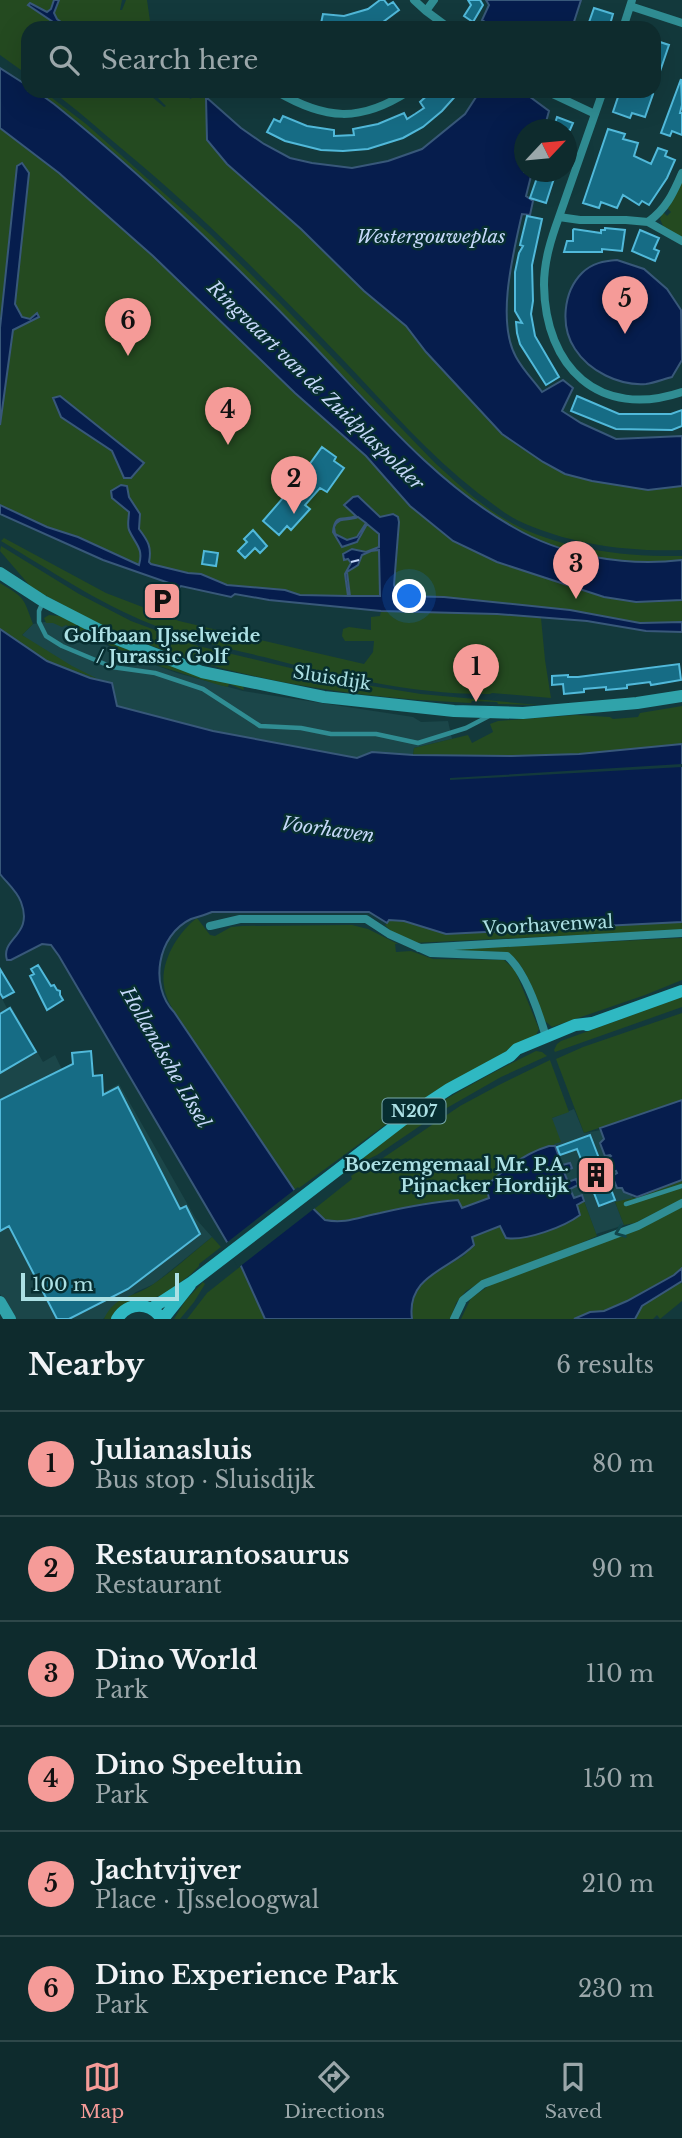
<!DOCTYPE html>
<html lang="en">
<head>
<meta charset="utf-8">
<style>
	:root { --surface:#0e2b2d; --page:#1c3739; --text:#f1f3f6; --muted:#9ba7aa; --line:#2e4749; --accent:#f59b98 }
	body { margin:0; font-family:"Libre Baskerville",serif; background:var(--page); color:var(--text) }
	.compass { position:absolute; left:514px; top:119px; width:63px; height:63px; border-radius:50%; background:var(--surface); box-shadow:0 7px 28px #0002; rotate:64deg }
	.scale { position:absolute; left:21px; bottom:18px; width:158px; box-sizing:border-box; padding-left:7px; border:4px solid #ace0e4; border-top:0; font-size:19px; line-height:24px; white-space:nowrap; color:#ace0e4; -webkit-text-stroke:5px #072e31; paint-order:stroke }
	.you { position:absolute; left:410px; top:597px; width:24px; height:24px; margin:-18px; border:5px solid #fff; border-radius:50%; background:#1a73e8; box-shadow:0 0 0 10px #1a73e833 }
	.badge { display:grid; place-items:center; width:46px; height:46px; border-radius:50%; background:var(--accent); color:#111; font-size:23px; font-weight:700 }
	.pin { position:absolute; translate:-50% -58px; filter:drop-shadow(0 2px 4px #0008) }
	.pin::after { content:''; position:absolute; top:37px; width:24px; height:21px; background:inherit; clip-path:polygon(0 0,100% 0,50% 100%) }
	.list { margin:0; padding:0; list-style:none }
	h2 { display:flex; justify-content:space-between; align-items:center; height:91px; margin:0; padding:0 28px; font-size:30px }
	h2 small { font-size:23px; font-weight:400; color:var(--muted) }
	.list li { display:grid; grid-template-columns:46px 1fr auto; gap:21px; align-items:center; box-sizing:border-box; height:105px; padding:0 28px; border-top:2px solid var(--line) }
	.list b { display:block; font-size:26px; white-space:nowrap }
	.list p { margin:0; font-size:23px; white-space:nowrap; color:var(--muted) }
	.list em { font-size:23px; font-style:normal; color:var(--muted) }
	.icon { flex:none; width:38px; height:38px; fill:none; stroke:currentColor; stroke-width:2; stroke-linecap:round; stroke-linejoin:round }
	.map { position:relative; flex:none; width:682px; height:1319px; overflow:hidden }
	.search { position:absolute; background:var(--surface); box-shadow:0 7px 28px #0002; left:21px; right:21px; top:21px; height:77px; display:flex; align-items:center; gap:18px; box-sizing:border-box; padding:0 24px; border-radius:21px; color:var(--muted); font-size:26px }
	.sheet { height:721px; background:var(--surface) }
	nav { display:flex; justify-content:space-around; align-items:center; box-sizing:border-box; height:98px; border-top:2px solid var(--line); background:var(--surface); font-size:19px; color:var(--muted) }
	nav a { display:grid; justify-items:center; gap:4px }
	nav .on { color:var(--accent) }
	.map>svg:first-child { display:block }
	.built { fill:#1b4649 }
	.green { fill:#244a20 }
	.water { fill:#061d4d; stroke:#38587a; stroke-width:2; fill-rule:evenodd }
	.pier { fill:#13393c }
	.lines { fill:none; stroke-linecap:round; stroke-linejoin:round }
	.ferry { stroke:#c6d8f9; stroke-width:2; stroke-dasharray:9 7; stroke-linecap:butt }
	.building { fill:#166c85; stroke:#51b9da; stroke-width:2 }
	.lane { stroke:#308d93; stroke-width:4.5 }
	.street { stroke:#308d93; stroke-width:8 }
	.secondary { stroke:#30a3aa; stroke-width:12 }
	.primary { stroke:#2fb8c2; stroke-width:12 }
	.oneway { stroke:#11464a }
	.labels { text-anchor:middle; stroke-width:5; stroke-linejoin:round; paint-order:stroke }
	.shield { fill:#072e31; stroke:#7aabae; stroke-width:2 }
	.shield-label { font-size:16px; font-weight:bold; fill:#ace0e4 }
	.poi-label { font-size:18px; font-weight:bold; fill:#ace0e4; stroke:#072e31 }
	.street-label { font-size:18px; fill:#ace0e4; stroke:#072e31 }
	.water-label { font-size:19px; font-style:italic; fill:#c6d8f9; stroke:#072e31 }
</style>
</head>
<body>
<div class="map">
<svg width="682" height="1319" viewBox="0 0 682 1319">
	<rect width="100%" height="100%" fill="#13393c"/>
	<!-- built -->
	<path class="built" d="M56 620 124 654 177 673 243 691 413 717 421 722 448 721 452 739 414 748 413 755 372 752 357 758 213 731 117 706 111 683 90 678 62 667 22 635 33 624Z
		M0 995 7 1008 11 1006 43 1062 55 1055 71 1088 87 1101 119 1084 196 1219 212 1237 154 1284 136 1292 103 1319H14L0 1294Z
		M574 1109 584 1133 607 1129 635 1204 615 1202 624 1225 596 1234 584 1201H572L552 1148 554 1144 552 1118Z"/>
	<!-- green -->
	<path class="green" d="M0 0H54L51 9 47 12 30 3 28 4 62 28H28V75L0 55Z
		M59 0H122L120 10H122L126 0H147L151 28H69L57 19 54 14Z
		M36 91H43L86 124 211 235 281 304 435 463C456 482 478 503 503 518 553 549 624 557 682 556V560C626 567 562 556 513 527 446 489 395 430 343 376 271 302 200 228 123 161 95 136 67 112 36 91Z
		M51 91H145L164 107 166 106 151 91H181L185 96 191 99 194 94 206 97 207 140 227 164 301 229 364 291 406 326 426 352 502 434 519 447 592 481 648 490 682 486V550C627 552 567 544 517 520 503 513 491 502 478 493 429 455 389 408 346 363 274 288 201 214 121 148 98 129 76 108 51 91Z
		M0 128 59 173 153 256 295 393 366 456 437 529 453 541 497 562 604 597 636 602 682 600V622L640 623 570 610 444 597 300 595 285 590 227 585 201 574 188 573 151 564 139 565 78 537 47 527 0 505Z
		M682 181V238L663 226 660 219 663 212 667 216 671 212 667 208Z
		M4 538 106 593 179 621 364 664 373 652 374 641H345L342 636 343 629 349 627 371 630V617L380 616 381 611 497 614 541 618 545 660 551 698 492 693 490 694C414 695 337 676 264 657 226 648 187 639 151 624 98 603 50 570 1 541Z
		M1 546 79 594 131 621 198 646 353 683 421 694 538 705 498 704 497 702 472 701 471 703C350 698 227 680 115 631 89 620 64 605 39 592L30 586 0 551Z
		M0 583C25 598 23 597 33 624L22 635 72 666 100 680 47 661 0 629Z
		M49 615 59 616 243 686 244 690 229 684 228 687 219 685 146 662 66 625 62 627 53 623H46L44 618Z
		M682 706V744L579 754 512 756 413 755 414 748 468 735 472 743 493 732 490 724 498 721 576 715 610 717 613 719 638 717 640 713Z
		M197 918 210 935 215 936 231 927 242 926 352 925 368 929 398 944H395L396 952 411 951 433 959 504 960 515 970 539 1029 536 1035 434 1092 396 1117 295 1191 174 1012C170 1004 165 995 164 986 160 962 178 932 197 918Z
		M389 920 404 921 446 934 682 922V930L413 943 393 933 385 925Z
		M682 938V980L645 995 552 1027 545 1021C537 1002 526 961 506 952L434 950Z
		M682 997V1007L555 1052 554 1050 557 1044 561 1041Z
		M682 1013V1100L584 1133 556 1059 583 1047Z
		M536 1051 542 1052 547 1056 501 1077 445 1109 377 1155 358 1164 340 1176C360 1161 379 1144 400 1129 443 1099 489 1074 536 1051Z
		M550 1060 569 1112 552 1118 561 1142 554 1144 555 1146H549L488 1192 490 1198 461 1209 457 1200 431 1202 373 1214 348 1222 325 1220 313 1210 352 1179 351 1176 364 1167 383 1158 460 1106 499 1085Z
		M682 1180V1199L635 1223 624 1225 615 1202 637 1197Z
		M584 1201 597 1236 572 1247 483 1281 466 1291 456 1303 451 1319H412L413 1297 419 1286 438 1271 465 1255 471 1237 500 1226 506 1238 511 1239Z
		M682 1207V1268L674 1275 627 1301 604 1311 590 1312 574 1319H461L471 1298 490 1285Z
		M212 1237 221 1247 199 1264V1266L190 1275 165 1294 144 1301 112 1319H104C115 1295 133 1298 152 1285 173 1271 192 1253 212 1237Z
		M241 1266 265 1319H187L207 1293Z
		M203 1282 205 1284 194 1302 180 1319H174L185 1301Z
		M680 1282 682 1284V1301L660 1319 657 1315 653 1319H635L642 1306Z"/>
	<!-- water -->
	<path class="water" d="M54 0H59L54 13 57 19 69 28H62L28 5 30 3 47 12 51 9Z
		M486 0H581L572 28H495L482 20 489 5Z
		M0 68 28 86V91H36L54 104C144 176 226 255 306 338 370 404 432 481 513 527 562 556 626 567 682 560V600L636 602 604 597 497 562 453 541 410 506 366 456 295 393 153 256 59 173 0 128Z
		M480 91H522L549 111 544 129 524 130V172H532L526 196 533 201 530 215 522 214C513 254 496 321 516 357 523 370 534 381 542 392L563 380 573 388 562 411 581 423 616 439 682 436V486L648 490 592 481 565 474 543 462 502 434 426 352 406 326 364 291 301 229 227 164 207 140 206 97 241 128 264 144 290 158 312 163 352 168 388 161 422 149 465 114Z
		M22 163 29 173 15 304 22 317 30 319 37 313 39 317 13 330 0 425V328L17 166Z
		M617 260 644 269 667 289 681 310 682 360 672 377C664 379 654 383 646 384 619 386 589 371 575 349 560 327 563 292 582 273 592 263 604 261 617 260Z
		M60 396 144 463 131 478H124L112 451 61 417 53 398Z
		M121 485 127 486 129 497 140 514 139 529C148 541 152 547 149 562L151 564 188 573 201 574 227 585 285 590 300 595 348 596 345 574 351 563 348 559 344 560 343 554 352 549 366 552 379 547V534L367 524 357 542 342 547 333 532C335 511 345 522 356 516L344 505 353 497 358 496 380 517 393 514 398 517 399 522 394 585 399 596 444 597 570 610 640 623 682 622V632L646 631 587 621 497 614 381 611 269 600 235 594 231 597 181 586 177 590 170 587 169 583 103 560 0 514V505L47 527 78 537 139 565C144 548 135 544 129 530 127 525 129 517 129 512L112 498 111 491ZM358 517 366 523 357 537 347 540 335 534 334 527C340 515 349 522 358 517ZM379 550 380 596H350L347 572 358 565 362 555 371 551Z
		M0 629 47 661 90 678 112 683 117 706 213 731 357 758 372 752 413 755 512 756 579 754 682 744V922L446 934 404 921 389 920 387 923 369 912H212C205 915 198 917 191 919 157 935 149 986 174 1012L295 1191 325 1220C346 1224 359 1217 380 1213 406 1207 431 1202 458 1200L462 1208 489 1198 486 1186C504 1169 525 1153 549 1146H555L562 1165 570 1163 572 1168 564 1172 568 1182 576 1179 578 1185 570 1189 574 1198 582 1195 584 1201 577 1205 580 1215C564 1227 526 1241 506 1238L500 1226 472 1237 474 1245C450 1270 406 1275 412 1319H265L241 1266 59 956 51 945 42 944 11 960H7C0 938 34 936 21 902 17 891 7 883 0 874Z
		M682 1100V1180L637 1197 624 1192 622 1188H617L612 1176 617 1173 616 1171 611 1172 606 1160 611 1156 610 1155 605 1156 600 1143 604 1139 600 1128Z
		M682 1268V1281L642 1306 635 1319H574L590 1312 604 1311 627 1301 674 1275Z"/>
	<!-- pier -->
	<path class="pier" d="M682 764V767L450 780V778Z
		M298 1187 315 1208 238 1268 225 1244Z"/>
	<g class="lines">
		<!-- ferry -->
		<path class="ferry" d="M351 562 359 560"/>
	</g>
	<!-- building -->
	<path class="building" d="M380 0H384L388 5 393 2 399 10 375 28H320L323 14 344 16 368 9Z
		M468 0H480L483 5 473 22 464 16 471 5Z
		M594 8 613 14 609 28H587Z
		M654 40 669 45 655 86H654Z
		M681 79 682 105 680 113H682V135L672 131 670 136 661 133Z
		M432 91H460L442 111 423 127 403 138 368 149 343 151 321 150 285 141 267 132 274 119 280 122 283 116 307 126 334 130V136L354 135 353 129 378 124 404 113 407 119 415 114 424 108 420 102Z
		M620 91H645L653 94 645 117 632 113 630 118 613 112Z
		M557 117 573 123 570 130H553Z
		M608 129 625 134 623 139 638 143 634 156 651 164 658 148 667 151 665 156 675 160 667 178 649 205 642 201 639 205 623 195 617 208 601 202 599 208 583 203Z
		M539 172H556L546 203 530 198Z
		M527 216 542 219 532 265 533 301 531 314 535 336 559 377 546 385 520 344 517 333 516 322 522 323 515 311V272L519 253 523 246 520 245Z
		M605 228 625 230 622 251 602 249V252H564L567 241H573V230L574 229 601 233V230H605Z
		M640 230 659 238 654 249 659 251 655 261 632 251Z
		M577 396 619 414H671L682 410V426L672 430 616 429 571 411Z
		M322 447 336 457 334 461 344 468 327 492 320 488 305 505 310 509 291 530 287 526 279 535 263 521 296 483Z
		M253 530 267 546 260 553 255 548 245 558 238 551 247 542 244 539Z
		M204 551 218 553 216 566 202 564Z
		M679 664 681 680 651 685 650 682 627 685V688L606 690V687L584 689V692L564 694 563 684 552 685V676L568 675V677H578Z
		M38 965 51 986 54 985 57 990 60 991V995L63 1000 47 1010 30 976 34 974 31 969Z
		M0 969 14 992 3 998 0 993Z
		M10 1008 36 1052 0 1073V1014Z
		M91 1051 93 1076 102 1075 103 1095 118 1087 180 1209 186 1206 200 1234 128 1289 69 1319H57L9 1226 0 1231V1100L73 1064 72 1053Z
		M590 1135 615 1200 599 1206 577 1149 560 1155 557 1147Z"/>
	<g class="lines">
		<!-- lane -->
		<path class="lane" d="M43 602 39 611V622L46 636 62 646 112 667 155 673 203 689 260 726 301 728 331 734H376L418 743 466 728 491 715
			M626 1204 682 1186"/>
		<!-- street -->
		<path class="street" d="M414 0 426 11 449 28
			M630 6 682 23
			M426 11 434 0
			M623 28 632 0
			M276 91C325 120 360 123 409 91
			M546 91 595 114
			M559 217 603 91
			M648 222C666 209 673 194 682 173
			M682 241 648 222 626 220H580L559 217C551 239 544 261 544 285 545 367 599 420 682 392
			M210 926 240 919H366L389 934 431 953 507 956C526 972 539 1013 546 1037
			M419 948 682 933
			M454 1319 463 1300 483 1284 638 1226 682 1203"/>
		<!-- secondary -->
		<path class="secondary" d="M0 573 43 601 119 640 202 672 324 697 454 711 523 713 637 703 682 696
			M0 1302 10 1319"/>
		<!-- primary -->
		<path class="primary" d="M587 1025 682 991
			M152 1308 192 1282 408 1116 449 1089 510 1056 517 1049 575 1025 592 1023
			M117 1319C129 1301 150 1302 162 1319
			M163 1319 190 1285"/>
	</g>
	<!-- one-way arrows -->
	<defs><path id="oneway-chevron" d="M-2-3.5L2.5 0L-2 3.5" fill="none" stroke-width="1.6" stroke-linecap="round" stroke-linejoin="round" transform="scale(1.75)"/></defs>
	<use class="oneway" href="#oneway-chevron" transform="translate(620 1232) rotate(159)"/>
	<!-- icons -->
	<defs>
		<g id="parking-square" transform="scale(2.0125)"><rect x="-9" y="-9" width="18" height="18" rx="4" fill="#f59b98" stroke="#072e31"/><path d="M-3.5-5.5H1a3.5 3.5 0 0 1 0 7H-1V5.5H-3.5ZM-1-3.4V-.6H.8a1.4 1.4 0 0 0 0-2.8Z" fill="#111"/></g>
		<g id="building-square" transform="scale(2.0125)"><rect x="-9" y="-9" width="18" height="18" rx="4" fill="#f59b98" stroke="#072e31"/><path d="M-4-6H4V6H1V3H-1V6H-4ZM-2.5-4.3h1.7v1.8h-1.7ZM.8-4.3h1.7v1.8H.8ZM-2.5-1h1.7V.8h-1.7ZM.8-1h1.7V.8H.8Z" fill="#111"/></g>
	</defs>
	<g fill-rule="evenodd">
		<use href="#parking-square" x="162" y="601"/>
		<use href="#building-square" x="596" y="1175"/>
	</g>
	<g class="labels">
		<!-- shield labels -->
		<rect class="shield" x="382.5" y="1098.5" width="63" height="25" rx="5"/>
		<g class="shield-label">
			<text x="414" y="1117">N207</text>
		</g>
		<!-- poi labels -->
		<g class="poi-label">
			<text x="162" y="642">Golfbaan IJsselweide<tspan x="162" dy="21">/ Jurassic Golf</tspan></text>
			<text x="569" y="1171" text-anchor="end">Boezemgemaal Mr. P.A.<tspan x="569" dy="21">Pijnacker Hordijk</tspan></text>
		</g>
		<!-- street labels -->
		<g class="street-label">
			<text transform="translate(332 678) rotate(9)" y="6">Sluisdijk</text>
			<text transform="translate(548 925) rotate(-3)" y="6">Voorhavenwal</text>
		</g>
		<!-- water labels -->
		<g class="water-label">
			<text x="431" y="243">Westergouweplas</text>
			<text transform="translate(316 385) rotate(44)" y="7">Ringvaart van de Zuidplaspolder</text>
			<text transform="translate(328 829) rotate(8)" y="7">Voorhaven</text>
			<text transform="translate(166 1057) rotate(60)" y="7">Hollandsche IJssel</text>
		</g>
	</g>
</svg>
<svg class="compass" viewBox="-18 -18 36 36"><path d="M0-13l5 13h-10z" fill="#e53935"/><path d="M0 13l5-13h-10z" fill="#9ba7aa"/></svg>
<div class="scale">100 m</div>
<div class="you"></div>
<div class="pin badge" style="left:476px;top:702px">1</div>
<div class="pin badge" style="left:294px;top:514px">2</div>
<div class="pin badge" style="left:576px;top:599px">3</div>
<div class="pin badge" style="left:228px;top:445px">4</div>
<div class="pin badge" style="left:625px;top:334px">5</div>
<div class="pin badge" style="left:128px;top:356px">6</div>
<div class="search"><svg class="icon" aria-label="search" viewBox="0 0 24 24"><circle cx="10" cy="10" r="6"/><path d="M15 15l6 6"/></svg>Search here</div>
</div>
<section class="sheet">
<h2>Nearby<small>6 results</small></h2>
<ul class="list">
<li><span class="badge">1</span><div><b>Julianasluis</b><p>Bus stop · Sluisdijk</p></div><em>80 m</em></li>
<li><span class="badge">2</span><div><b>Restaurantosaurus</b><p>Restaurant</p></div><em>90 m</em></li>
<li><span class="badge">3</span><div><b>Dino World</b><p>Park</p></div><em>110 m</em></li>
<li><span class="badge">4</span><div><b>Dino Speeltuin</b><p>Park</p></div><em>150 m</em></li>
<li><span class="badge">5</span><div><b>Jachtvijver</b><p>Place · IJsseloogwal</p></div><em>210 m</em></li>
<li><span class="badge">6</span><div><b>Dino Experience Park</b><p>Park</p></div><em>230 m</em></li>
</ul>
</section>
<nav>
<a class="on"><svg class="icon" aria-label="map" viewBox="0 0 24 24"><path d="M3 6l6-2 6 2 6-2v14l-6 2-6-2-6 2zM9 4v14M15 6v14"/></svg>Map</a>
<a><svg class="icon" aria-label="directions" viewBox="0 0 24 24"><path d="M12 3l9 9-9 9-9-9zM9 14v-3h6M13 9l2 2-2 2"/></svg>Directions</a>
<a><svg class="icon" aria-label="saved" viewBox="0 0 24 24"><path d="M7 4h10v16l-5-4-5 4z"/></svg>Saved</a>
</nav>
</body>
</html>
